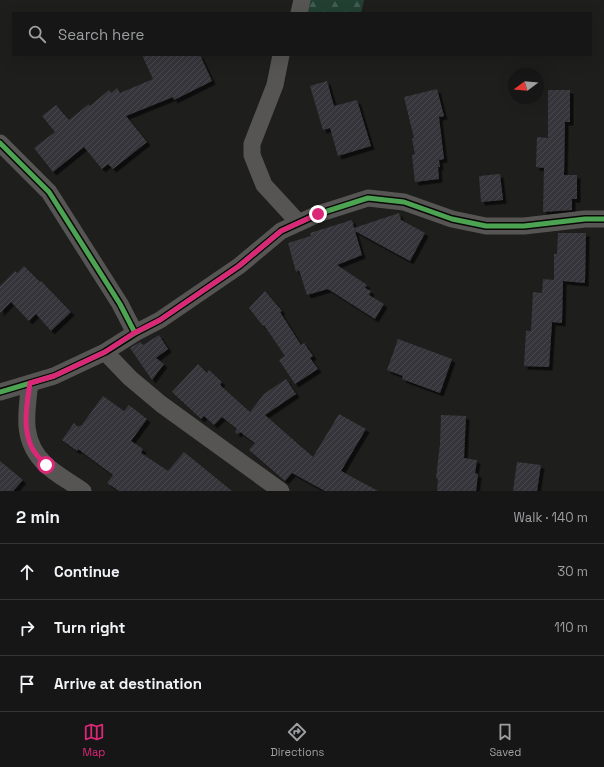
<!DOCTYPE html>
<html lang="en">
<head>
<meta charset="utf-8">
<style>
	:root { --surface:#161616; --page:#1f1f1f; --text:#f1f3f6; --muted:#9e9fa1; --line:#353535; --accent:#db2777 }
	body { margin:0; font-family:"Space Grotesk",sans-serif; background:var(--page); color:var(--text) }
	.compass { position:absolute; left:508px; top:68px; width:36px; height:36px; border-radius:50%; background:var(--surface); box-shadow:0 4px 16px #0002; rotate:254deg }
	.stop { position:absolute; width:12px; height:12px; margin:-9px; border:3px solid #db2777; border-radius:50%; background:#fff }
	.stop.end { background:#db2777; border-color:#fff; box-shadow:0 1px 4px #0008 }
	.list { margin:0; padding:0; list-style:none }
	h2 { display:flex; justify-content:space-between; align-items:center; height:52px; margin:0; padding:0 16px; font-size:17px }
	h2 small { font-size:13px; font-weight:400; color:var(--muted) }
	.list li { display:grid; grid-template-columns:26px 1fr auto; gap:12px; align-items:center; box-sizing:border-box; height:56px; padding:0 16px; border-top:1px solid var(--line) }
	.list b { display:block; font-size:15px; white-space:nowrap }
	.list em { font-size:13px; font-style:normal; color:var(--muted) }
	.icon { flex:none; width:22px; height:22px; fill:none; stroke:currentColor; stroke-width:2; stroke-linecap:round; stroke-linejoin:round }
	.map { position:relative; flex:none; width:604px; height:491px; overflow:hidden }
	.search { position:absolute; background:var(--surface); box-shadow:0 4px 16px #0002; left:12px; right:12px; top:12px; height:44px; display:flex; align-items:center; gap:10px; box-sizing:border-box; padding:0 14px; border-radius:0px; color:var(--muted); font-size:15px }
	.sheet { height:220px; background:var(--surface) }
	nav { display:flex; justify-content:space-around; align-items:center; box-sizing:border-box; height:56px; border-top:1px solid var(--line); background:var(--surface); font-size:11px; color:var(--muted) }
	nav a { display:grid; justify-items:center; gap:2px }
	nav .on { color:var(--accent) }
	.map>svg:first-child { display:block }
	.forest { fill:url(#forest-firs) }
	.building { fill:url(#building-hatch); filter:url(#shadow) }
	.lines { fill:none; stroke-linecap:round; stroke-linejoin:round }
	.minor { stroke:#565554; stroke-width:17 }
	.cycleway-casing { stroke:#090807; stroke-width:8 }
	.cycleway { stroke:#4ca352; stroke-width:5 }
	.route { stroke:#db2777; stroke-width:5 }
</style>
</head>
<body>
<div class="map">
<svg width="604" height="491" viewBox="0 0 604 491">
	<defs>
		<pattern id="forest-firs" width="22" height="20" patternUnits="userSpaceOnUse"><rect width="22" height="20" fill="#224032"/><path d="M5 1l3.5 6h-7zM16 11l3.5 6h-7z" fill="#425c50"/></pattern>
		<pattern id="building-hatch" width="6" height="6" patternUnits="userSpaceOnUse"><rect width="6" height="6" fill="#36353a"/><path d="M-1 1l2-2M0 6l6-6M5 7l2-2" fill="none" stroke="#4a494d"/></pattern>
		<filter id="shadow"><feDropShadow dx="3.5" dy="3.5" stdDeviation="0" flood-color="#0009"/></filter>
	</defs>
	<rect width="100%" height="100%" fill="#1e1e1d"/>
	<!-- forest -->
	<path class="forest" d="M309 0H364L361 13H305Z"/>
	<!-- building -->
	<path class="building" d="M142 55H200L212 81 174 100 173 97 126 116 147 142 113 169 108 164 102 169 84 147 53 172 34 148 55 132 42 116 56 105 69 120 89 104 90 106 109 90 111 93 117 88 120 93 153 79Z
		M327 81 334 106 357 100 371 146 338 156 330 128 323 130 310 86Z
		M437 89 444 116 439 117 444 159 439 160 440 167H438L439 179 415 182 412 155 415 154 412 139 414 138 404 97Z
		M548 90H570V122H565L564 175H577V199H572V210L543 212 544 168 536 167 537 137 548 138Z
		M500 174 503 200 481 202 479 176Z
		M399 213 401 220 425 233 410 261 355 231 362 255 337 265 367 285 365 288 371 291 369 295 384 304 375 319 328 289 307 295 299 270 296 272 288 243 311 236 310 233 352 220 354 228Z
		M558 233H586L585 283 563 281 562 323 552 322 549 367 524 366 526 331H531L533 292 542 293 543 279 554 280V254H557Z
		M24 266 40 282 41 281 71 312 51 331 36 314 29 321 11 302 0 313V286L15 271 17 273Z
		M265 291 282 311 280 312 301 345 304 343 313 356 310 358 318 369 295 384 279 360 285 356 264 325 263 326 249 308Z
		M159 335 168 349 156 358 164 364 152 380 130 348 140 342 143 345Z
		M398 339 452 359 440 393 402 379 403 376 387 370Z
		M198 364 207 373 209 370 222 382 220 385 250 412 264 394 286 379 296 394 265 415 313 457 339 414 366 429 341 471 378 491H325L292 473 285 481 249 450 255 443 240 432 237 434 235 432 237 429 222 417 214 425 204 416 201 419 172 392Z
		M103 396 124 411 129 405 147 419 131 441 143 449 141 453 168 471 184 452 232 491H119L107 483 113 475 78 449 77 451 62 440 74 423 78 427 80 425 81 426Z
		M441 415 466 416 464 458 477 460 475 473 478 474 476 491H437L438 479 436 478 440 444Z
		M0 461 23 480 13 491H0Z
		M517 462 541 465 537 491H513Z"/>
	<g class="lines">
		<!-- minor -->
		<path class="minor" d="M299 13 302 0
			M281 55 275 85 252 144V155L264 185 299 223
			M0 143 49 192 120 304 135 333
			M105 352 130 378 161 404 281 491
			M30 383C26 414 21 441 45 464 55 474 72 483 83 491
			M0 392 54 376 105 352 135 333 160 320 239 266 281 231 318 214 368 198 404 202 452 219 486 226H524L585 219H604"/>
		<!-- cycleway casing -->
		<g class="cycleway-casing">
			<path id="cycleway" d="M0 143 49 192 120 304 135 333
				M0 392 54 376 105 352 135 333 160 320 239 266 281 231 318 214 368 198 404 202 452 219 486 226H524L585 219H604"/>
		</g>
		<!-- cycleway -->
		<use href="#cycleway" class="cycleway"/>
	</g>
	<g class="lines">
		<!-- route -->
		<path class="route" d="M46 465C41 460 35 454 32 448 22 428 27 404 30 383L54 376 105 352 134 333 160 320 239 266 281 231 318 214"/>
	</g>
</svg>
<svg class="compass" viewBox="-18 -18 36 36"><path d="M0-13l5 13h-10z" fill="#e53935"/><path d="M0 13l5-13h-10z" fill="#9e9fa1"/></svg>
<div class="stop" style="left:46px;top:465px"></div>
<div class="stop end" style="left:318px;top:214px"></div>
<div class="search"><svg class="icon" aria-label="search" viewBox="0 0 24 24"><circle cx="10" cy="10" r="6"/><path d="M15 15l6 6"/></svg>Search here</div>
</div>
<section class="sheet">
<h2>2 min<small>Walk · 140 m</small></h2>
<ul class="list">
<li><svg class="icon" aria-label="ahead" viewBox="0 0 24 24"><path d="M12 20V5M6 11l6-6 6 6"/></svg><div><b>Continue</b></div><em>30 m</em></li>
<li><svg class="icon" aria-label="right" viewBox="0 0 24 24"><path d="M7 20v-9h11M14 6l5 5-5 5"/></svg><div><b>Turn right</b></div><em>110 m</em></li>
<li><svg class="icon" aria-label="arrive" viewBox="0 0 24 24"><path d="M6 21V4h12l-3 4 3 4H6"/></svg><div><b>Arrive at destination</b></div></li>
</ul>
</section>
<nav>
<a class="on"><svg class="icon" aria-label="map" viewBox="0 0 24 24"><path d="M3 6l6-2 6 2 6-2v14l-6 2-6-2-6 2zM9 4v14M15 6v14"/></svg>Map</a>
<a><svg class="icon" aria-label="directions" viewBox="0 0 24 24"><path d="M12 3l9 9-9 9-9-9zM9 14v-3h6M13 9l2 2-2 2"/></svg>Directions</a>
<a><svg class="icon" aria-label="saved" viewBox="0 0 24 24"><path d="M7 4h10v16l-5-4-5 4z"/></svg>Saved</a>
</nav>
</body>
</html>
